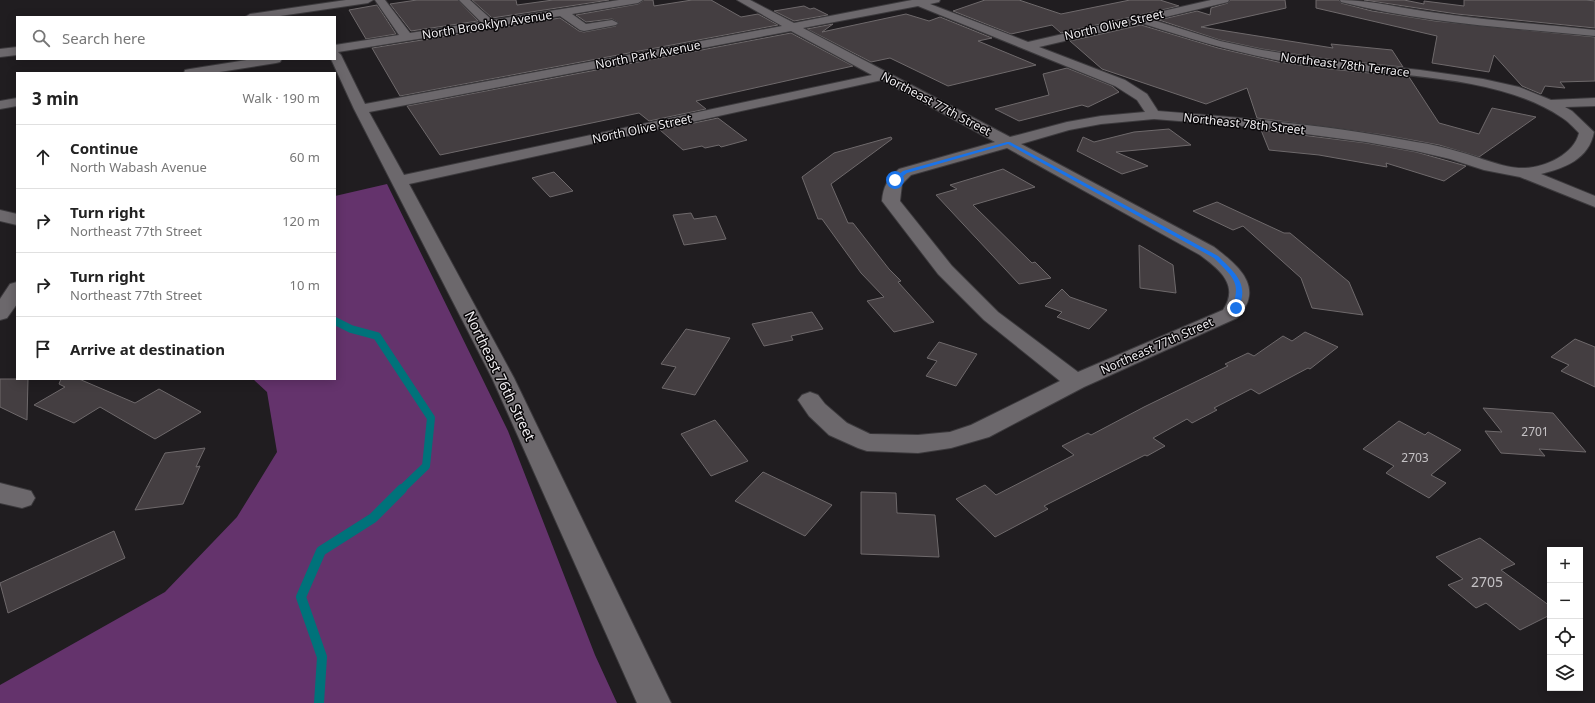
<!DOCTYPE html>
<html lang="en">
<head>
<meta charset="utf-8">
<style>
	:root { --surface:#fff; --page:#f2f2f2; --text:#222; --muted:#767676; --line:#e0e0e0 }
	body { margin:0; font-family:"Noto Sans",sans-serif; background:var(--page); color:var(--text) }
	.controls { position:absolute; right:12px; bottom:12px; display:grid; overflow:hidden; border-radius:0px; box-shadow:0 2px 10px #0003 }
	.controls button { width:36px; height:36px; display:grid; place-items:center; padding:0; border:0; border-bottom:1px solid var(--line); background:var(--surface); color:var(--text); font:20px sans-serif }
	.stop { position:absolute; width:12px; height:12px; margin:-9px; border:3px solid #1a73e8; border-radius:50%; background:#fff }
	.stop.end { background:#1a73e8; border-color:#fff; box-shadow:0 1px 4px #0008 }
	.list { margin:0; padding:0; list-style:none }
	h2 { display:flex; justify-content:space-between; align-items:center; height:52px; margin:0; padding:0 16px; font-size:17px }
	h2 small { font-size:13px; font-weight:400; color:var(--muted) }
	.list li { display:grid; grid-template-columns:26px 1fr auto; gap:12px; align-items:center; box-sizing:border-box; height:64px; padding:0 16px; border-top:1px solid var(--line) }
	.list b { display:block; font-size:15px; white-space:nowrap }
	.list p { margin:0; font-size:13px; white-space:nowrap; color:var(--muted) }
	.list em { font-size:13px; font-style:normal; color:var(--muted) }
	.icon { flex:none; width:22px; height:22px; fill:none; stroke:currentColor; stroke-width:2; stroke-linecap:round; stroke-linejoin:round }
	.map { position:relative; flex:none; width:1595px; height:703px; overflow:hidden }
	.search { position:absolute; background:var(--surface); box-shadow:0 2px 10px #0003; left:16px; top:16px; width:320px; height:44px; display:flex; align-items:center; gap:10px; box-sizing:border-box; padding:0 14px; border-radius:0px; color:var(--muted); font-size:15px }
	.panel { position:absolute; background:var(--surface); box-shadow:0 2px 10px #0003; left:16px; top:72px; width:320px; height:308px; border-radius:0px }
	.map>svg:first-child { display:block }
	.forest { fill:#64336c }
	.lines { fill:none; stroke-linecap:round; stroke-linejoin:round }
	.stream-far2 { stroke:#00727a; stroke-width:6 }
	.stream-far1 { stroke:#00727a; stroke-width:8 }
	.stream { stroke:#00727a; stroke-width:10 }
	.building { fill:#443e41; stroke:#6e696b }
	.minor-casing { stroke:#3c3a3d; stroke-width:2 }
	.minor { fill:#6c686c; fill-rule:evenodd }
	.route { fill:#1a73e8 }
	.labels { text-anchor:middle; stroke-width:3; stroke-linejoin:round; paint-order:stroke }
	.far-street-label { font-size:12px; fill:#f0eef1; stroke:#090709 }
	.number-label { font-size:12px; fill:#c5c2c5 }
	.street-label { font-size:14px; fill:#f0eef1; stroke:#090709 }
	.near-number-label { font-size:14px; fill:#c5c2c5 }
</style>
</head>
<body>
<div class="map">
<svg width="1595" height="703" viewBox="0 0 1595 703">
	<rect width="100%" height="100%" fill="#201d20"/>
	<!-- forest -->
	<path class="forest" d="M387 184 508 431 595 655 617 703H0V685L165 592 237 517 277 452 267 392 253 379H335V196Z"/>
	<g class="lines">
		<!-- stream-far2 -->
		<path class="stream-far2" d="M335 321 337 322"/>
		<!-- stream-far1 -->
		<path class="stream-far1" d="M335 321 351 329 377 336 431 418 426 466 401 490"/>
		<!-- stream -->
		<path class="stream" d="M319 703 322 657 301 597 321 551 373 518 402 489"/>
	</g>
	<!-- building -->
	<path class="building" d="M417 0H458L478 21 411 31 390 4Z
		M472 0H516L517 5 553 0H609L492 18Z
		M644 0H653L654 6 692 0H711L741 17 758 14 778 25 400 96 372 48 560 18 579 31 584 32 616 26 619 23 612 19 586 22 576 15 638 4Z
		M985 0H1019L1061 14 1130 0H1160L1179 6 1061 33 1052 25 1011 34 953 11Z
		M1230 0H1285L1286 8 1201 27 1333 48 1331 44 1392 50 1403 67 1326 59 1262 49 1220 40 1159 20 1197 11 1210 15 1211 8 1228 3Z
		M1316 0H1339L1341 3 1372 11 1435 21 1595 37V81L1560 82 1565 88 1545 86 1541 94 1522 86 1494 55 1489 72 1432 63 1437 36 1316 8Z
		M1364 0H1404L1424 4V1L1464 6V0H1586L1595 1V28L1457 14Z
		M377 5 396 34 366 39 349 10Z
		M804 6 810 9 814 8 828 15 794 21 774 11Z
		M906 14 929 21 940 17 992 38 978 41 1036 65 948 86 890 58 871 62 807 29 833 24 822 32Z
		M1141 25 1218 48 1278 62 1330 69 1409 77 1439 123 1479 134 1492 108 1536 117 1479 157 1439 145 1384 135 1257 118 1247 88 1206 104 1102 69 1070 41Z
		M791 33 853 66 696 101 706 109 649 121 639 113 440 155 407 106Z
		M1067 68 1112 86 1119 92 1088 107 1082 105 1019 121 995 109 1049 95 1043 74Z
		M718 118 747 140 721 147 719 145 705 148 702 146 683 150 660 130Z
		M1169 129 1191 145 1116 152 1148 166 1122 174 1077 151 1083 137 1094 142 1134 132Z
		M1261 130 1366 143 1416 152 1466 166 1444 181 1386 163 1387 167 1319 155 1269 150Z
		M891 137 892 139 831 184 848 223H853L889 269 901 281 898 282 934 322 894 332 867 301 884 297 861 273 822 219H818L802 177 834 153Z
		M1003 169 1035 187 973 205 1032 263 1035 262 1051 278 1019 284 936 195 957 189 950 185Z
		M554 172 573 191 550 197 532 178Z
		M1217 202 1284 233H1290L1349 282 1363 315 1312 308 1301 278 1243 226 1233 230 1193 211Z
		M691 213 694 219 716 216 726 239 684 245 673 215Z
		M1139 245 1173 265 1176 293 1140 288Z
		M1062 289 1070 297 1107 310 1089 329 1057 317 1062 312 1045 306Z
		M812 312 823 329 791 336 793 340 764 346 752 324Z
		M686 329 730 338 695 395 662 388 676 367 661 364Z
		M1305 332 1338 347 1310 369 1308 368 1259 394 1251 389 1214 408 1217 410 1192 423 1187 419 1153 438 1165 446 1147 456 1145 455 1044 506 1048 509 995 537 956 499 985 485 996 495 1074 455 1062 446 1088 433 1091 435 1144 407 1228 366 1225 364 1248 353 1254 356 1283 336 1292 341Z
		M1575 339 1595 347V387L1561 371 1569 365 1551 357Z
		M939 342 977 354 956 386 926 376 937 361 927 358Z
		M0 379H28L27 420 0 407Z
		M61 379H79L135 403 159 389 201 412 155 439 100 407 74 423 34 405 65 387 59 384Z
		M1483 408 1553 413 1586 452 1539 449 1545 456 1501 453 1485 431 1502 432Z
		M715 420 748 461 711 476 681 434Z
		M1399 421 1425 435 1428 432 1461 450 1431 475 1446 483 1429 498 1386 473 1394 466 1363 449Z
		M205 448 196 467 200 466 183 504 135 510 165 453Z
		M763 472 832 505 805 536 735 501Z
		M861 492 896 493 897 513 935 515 939 557 861 554Z
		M114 531 125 558 8 613 0 583Z
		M1480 538 1515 564 1501 570 1550 606V615L1520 630 1486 603 1476 608 1448 585 1463 579 1436 557Z"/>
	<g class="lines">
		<!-- minor casing -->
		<g class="minor-casing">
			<path id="minor" d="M346 0H373L368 3 273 17H245L250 14Z
				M375 0H385L410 33 481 22 459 0H470L492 20 619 0H643L638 3 572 14 586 24 612 20 618 23 616 25 584 31 580 30 560 16 338 52 341 55 365 104 782 26 737 0H750L794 23 912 0H940L939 2 930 4 1028 42 1211 0H1229L1228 2 1153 20 1220 41 1262 50 1326 60 1420 70 1483 79 1519 87 1551 100 1595 98V106L1565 107 1572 111 1594 132C1589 159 1565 168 1541 174L1595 196V207L1520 177 1484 170 1450 159 1416 151 1366 142 1254 127 1154 119 1101 124 1069 130 1021 144 1214 247C1228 258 1252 275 1249 296 1248 305 1242 312 1237 318L1084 387 989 437 951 448 918 453 867 451 858 448 829 435 809 416 798 400 802 395 810 392 818 395 825 404 847 423 870 434 918 435 950 432 971 425 1060 381 984 320 938 274 882 201C883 187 888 178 899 169L995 142 882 80 409 184 514 378 671 703H637L492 378 354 109 331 59H335V45L399 35ZM918 6 1115 86 1137 100 1145 112 1101 116 1067 122 1010 137 803 28ZM1141 23C1193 40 1244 55 1299 64 1378 76 1494 72 1561 117 1568 121 1574 128 1579 133 1574 154 1546 167 1525 168 1505 169 1479 157 1460 152 1446 148 1431 144 1416 142 1331 125 1244 118 1158 111L1147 94 1125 80 1039 47ZM791 31 872 75 404 175 369 112ZM1007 148 1200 255C1219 269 1240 285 1223 310L1078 372 998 312 952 266 900 201 902 184 911 175Z
				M1340 0C1372 0 1404 9 1437 13 1489 21 1542 24 1595 30V36C1510 28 1424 23 1341 2Z
				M17 47V55L0 57V49Z
				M253 59H282L280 62 276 63 213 73H184L185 70 190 69Z
				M17 98V106L0 109V101Z
				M0 210 17 214V225L0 221Z
				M17 282V304L7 318 0 320V299L10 284Z
				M0 483 31 491 35 498 31 505 22 508 0 503Z"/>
		</g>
		<!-- minor -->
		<use href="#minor" class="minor"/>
	</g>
	<!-- route -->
	<path class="route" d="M1007 142H1010L1218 256C1235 273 1250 284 1238 309L1232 308C1242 281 1232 277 1214 258L1008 144 907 173 897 181 892 180 903 171Z"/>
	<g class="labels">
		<!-- far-street labels -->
		<g class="far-street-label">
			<text transform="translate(487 25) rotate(-9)" y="4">North Brooklyn Avenue</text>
			<text transform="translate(1114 25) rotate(-13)" y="4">North Olive Street</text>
			<text transform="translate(648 55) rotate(-11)" y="4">North Park Avenue</text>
			<text transform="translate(1345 65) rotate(7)" y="4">Northeast 78th Terrace</text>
			<text transform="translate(936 104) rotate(28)" y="4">Northeast 77th Street</text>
			<text transform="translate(1244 124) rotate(6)" y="4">Northeast 78th Street</text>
			<text transform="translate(642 129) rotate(-12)" y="4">North Olive Street</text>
			<text transform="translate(1157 346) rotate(-24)" y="4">Northeast 77th Street</text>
		</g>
		<!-- number labels -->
		<g class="number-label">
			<text x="1535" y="436">2701</text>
			<text x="1415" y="462">2703</text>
		</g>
		<!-- street labels -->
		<g class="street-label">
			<text transform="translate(500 376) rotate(64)" y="5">Northeast 76th Street</text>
		</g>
		<!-- near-number labels -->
		<g class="near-number-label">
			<text x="1487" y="587">2705</text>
		</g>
	</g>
</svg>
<div class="controls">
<button>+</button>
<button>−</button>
<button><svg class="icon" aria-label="locate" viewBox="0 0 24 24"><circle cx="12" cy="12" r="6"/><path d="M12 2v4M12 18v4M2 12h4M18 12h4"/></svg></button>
<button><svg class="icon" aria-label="layers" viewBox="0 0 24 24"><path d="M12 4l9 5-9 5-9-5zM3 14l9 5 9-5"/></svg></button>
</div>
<div class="stop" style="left:895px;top:180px"></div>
<div class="stop end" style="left:1236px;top:308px"></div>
<div class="search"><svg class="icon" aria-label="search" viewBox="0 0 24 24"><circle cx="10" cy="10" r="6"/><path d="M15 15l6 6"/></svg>Search here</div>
<section class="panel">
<h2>3 min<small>Walk · 190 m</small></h2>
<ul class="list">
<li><svg class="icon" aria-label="ahead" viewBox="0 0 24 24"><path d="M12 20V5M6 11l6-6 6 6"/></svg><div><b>Continue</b><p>North Wabash Avenue</p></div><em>60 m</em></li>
<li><svg class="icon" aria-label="right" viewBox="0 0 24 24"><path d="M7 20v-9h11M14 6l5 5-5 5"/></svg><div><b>Turn right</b><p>Northeast 77th Street</p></div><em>120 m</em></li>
<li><svg class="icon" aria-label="right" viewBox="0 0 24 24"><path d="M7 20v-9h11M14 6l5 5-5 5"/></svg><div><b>Turn right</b><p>Northeast 77th Street</p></div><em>10 m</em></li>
<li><svg class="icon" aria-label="arrive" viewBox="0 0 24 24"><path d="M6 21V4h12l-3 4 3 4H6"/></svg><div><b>Arrive at destination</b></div></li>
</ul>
</section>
</div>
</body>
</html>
